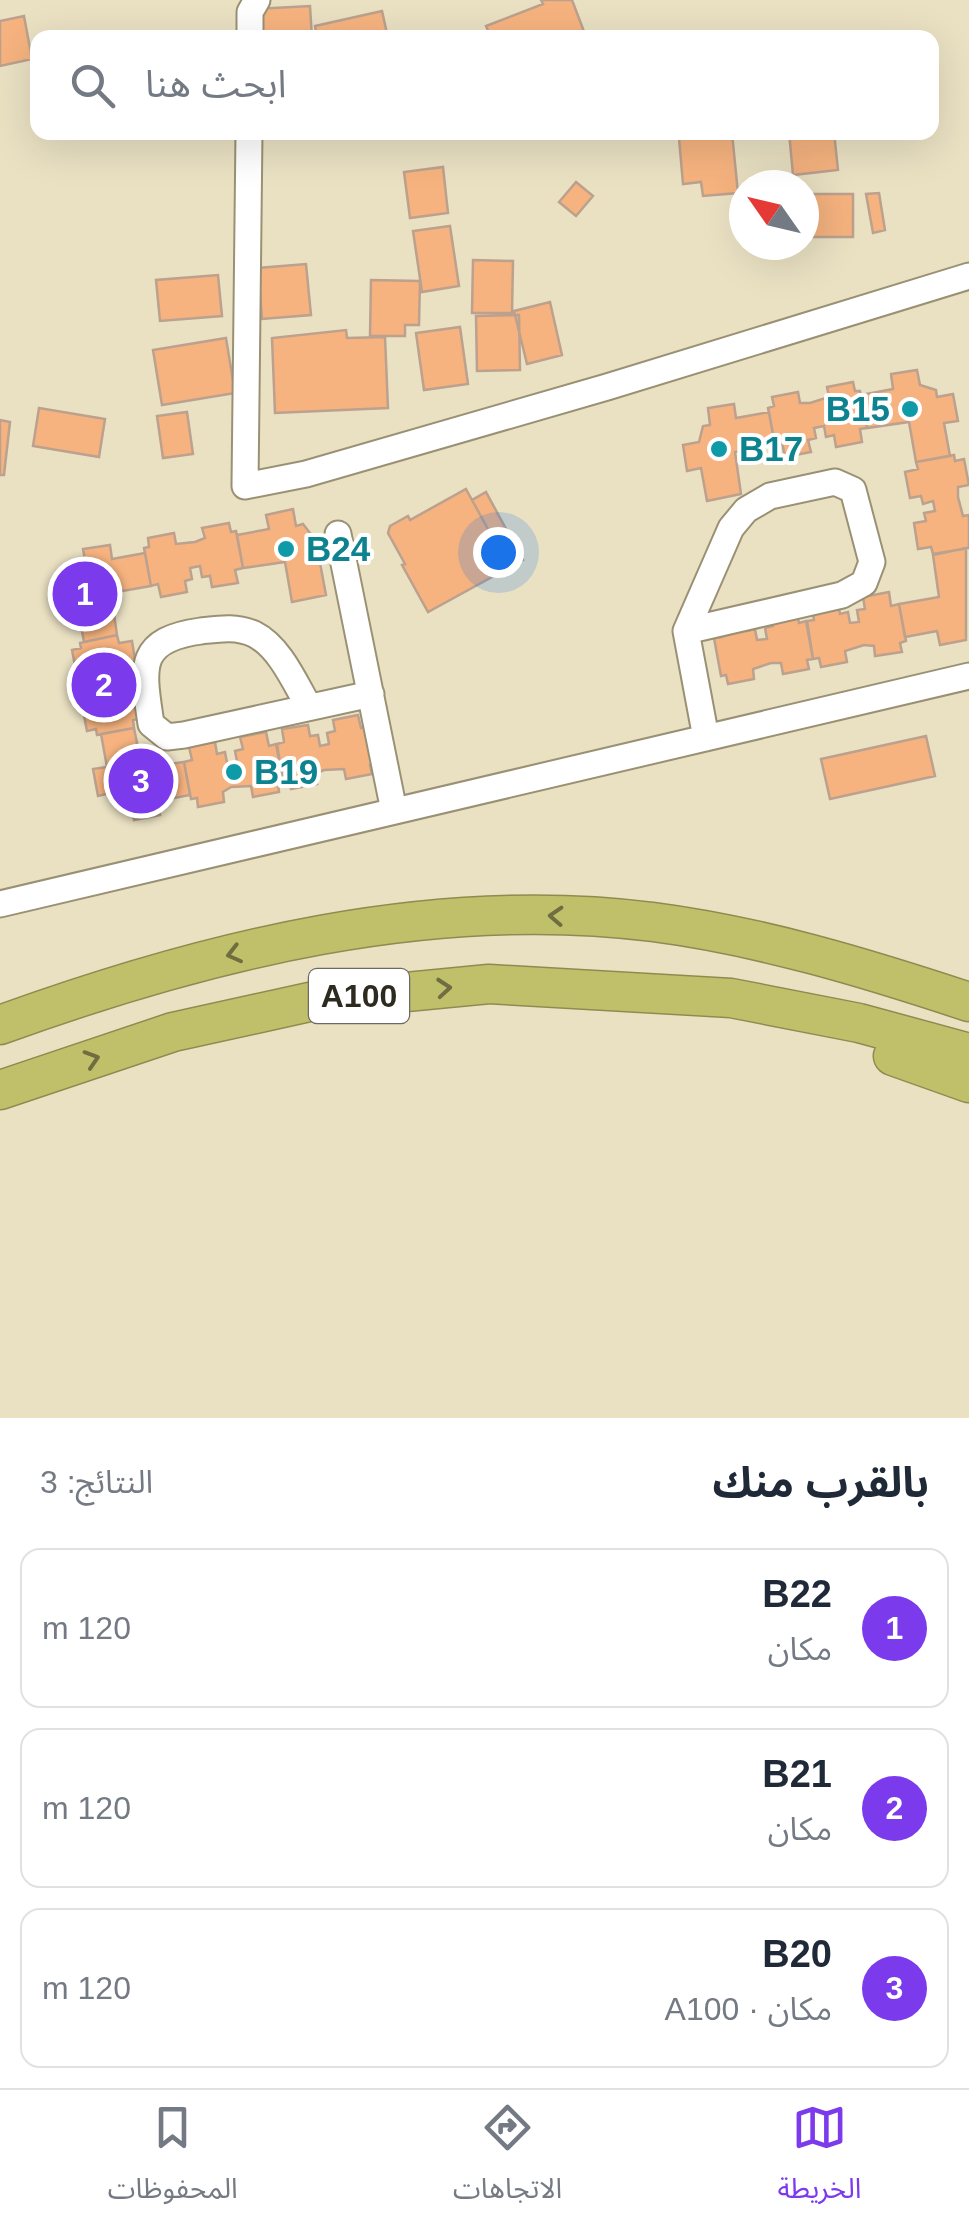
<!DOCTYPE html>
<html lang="ar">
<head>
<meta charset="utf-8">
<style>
	:root { --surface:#fff; --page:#f6f6f7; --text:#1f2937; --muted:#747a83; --line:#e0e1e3; --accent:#7c3aed }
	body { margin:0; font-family:Helvetica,"Noto Sans Arabic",sans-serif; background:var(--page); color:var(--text); direction:rtl }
	.compass { position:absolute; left:729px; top:170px; width:90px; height:90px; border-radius:50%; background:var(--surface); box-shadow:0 10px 40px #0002; rotate:304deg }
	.you { position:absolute; left:498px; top:552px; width:35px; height:35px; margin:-25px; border:8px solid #fff; border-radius:50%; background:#1a73e8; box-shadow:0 0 0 15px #1a73e833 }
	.badge { display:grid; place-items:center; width:65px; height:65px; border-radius:50%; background:var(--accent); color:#fff; font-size:32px; font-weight:700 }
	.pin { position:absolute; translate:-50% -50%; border:5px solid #fff; box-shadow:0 2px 10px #0006 }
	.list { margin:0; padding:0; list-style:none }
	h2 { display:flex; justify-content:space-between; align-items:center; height:130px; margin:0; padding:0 40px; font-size:42px }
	h2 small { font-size:32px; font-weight:400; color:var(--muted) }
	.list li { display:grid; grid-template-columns:65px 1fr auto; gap:30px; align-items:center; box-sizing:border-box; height:160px; margin:0 20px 20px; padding:0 20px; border:2px solid var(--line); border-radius:20px }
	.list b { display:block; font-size:38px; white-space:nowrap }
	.list p { margin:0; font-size:32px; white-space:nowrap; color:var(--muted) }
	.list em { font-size:32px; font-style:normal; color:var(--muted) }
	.icon { flex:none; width:55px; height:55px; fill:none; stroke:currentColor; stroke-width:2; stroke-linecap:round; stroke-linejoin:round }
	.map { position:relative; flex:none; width:969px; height:1418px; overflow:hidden; direction:ltr }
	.search { position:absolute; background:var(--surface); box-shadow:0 10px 40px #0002; left:30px; right:30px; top:30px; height:110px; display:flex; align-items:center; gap:25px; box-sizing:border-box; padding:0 35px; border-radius:20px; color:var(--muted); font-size:38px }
	.sheet { height:670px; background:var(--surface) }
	nav { display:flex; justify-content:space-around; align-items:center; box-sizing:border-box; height:140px; border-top:2px solid var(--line); background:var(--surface); font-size:28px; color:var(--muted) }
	nav a { display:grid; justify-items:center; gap:5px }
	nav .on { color:var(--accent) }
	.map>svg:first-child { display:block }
	.building { fill:#f6b37f; stroke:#bba18e; stroke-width:2.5 }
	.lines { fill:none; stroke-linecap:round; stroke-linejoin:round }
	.minor-casing { stroke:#9a9175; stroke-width:29 }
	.highway-casing { stroke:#8d8c50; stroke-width:41 }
	.minor { stroke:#fff; stroke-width:25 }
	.highway { stroke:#c1c06a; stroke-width:38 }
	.oneway { stroke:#706e41 }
	.culture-dot { fill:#0f9aa8; stroke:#fff; stroke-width:4 }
	.labels { text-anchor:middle; stroke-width:8; stroke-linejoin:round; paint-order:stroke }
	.shield { fill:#fff; stroke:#6c6a62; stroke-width:2.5 }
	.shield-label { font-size:32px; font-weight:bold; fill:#2d2a1f }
	.culture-label { font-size:35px; font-weight:bold; fill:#0d838f; stroke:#fff; text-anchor:start }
</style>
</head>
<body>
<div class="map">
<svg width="969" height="1418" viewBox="0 0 969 1418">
	<rect width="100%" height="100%" fill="#eae1c3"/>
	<!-- building -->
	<path class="building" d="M541 0H572L585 34 491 38 486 26 543 4Z
		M310 6 312 38H255L254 9Z
		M382 11 388 38H317L315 26Z
		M24 16 32 59 0 66V21Z
		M789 132H834L838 170 793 175Z
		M732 133 738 193 703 196 701 182 683 184 679 138Z
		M443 167 448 213 410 218 404 172Z
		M576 182 593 196 576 216 559 202Z
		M879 193 885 230 873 233 866 194Z
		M804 194H853V237H804Z
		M450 226 459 286 422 292 413 231Z
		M473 260 513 261 512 313H472Z
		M306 264 311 315 262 319 258 268Z
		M218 275 222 316 160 321 156 280Z
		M371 280 420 281 419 325H405V336H370Z
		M550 302 562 355 527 364 514 311Z
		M519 315 520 370 477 371 476 316Z
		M460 327 468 384 424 390 416 333Z
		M346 330 347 338 385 337 388 408 275 413 272 338Z
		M226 338 235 393 162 405 153 350Z
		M917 370 920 385 936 390 937 397 953 394 958 421 944 423 950 456 916 462 909 422 867 428 861 395 893 389 891 374Z
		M853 382 855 391H860L867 428 860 429 862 442 836 447 834 435 826 437 824 426 814 428 816 438 808 440 811 452 785 457 782 443 775 445 768 408 774 406 772 397 798 392 800 403H810L829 397 827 387Z
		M734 404 736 418 769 412 775 445 735 452 741 494 707 501 701 468 687 471 683 445 699 442 703 426 710 425 708 408Z
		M39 408 105 419 99 457 33 446Z
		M187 412 193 454 163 458 157 416Z
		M0 420 10 422 4 475H0Z
		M954 455 955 461 964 459 969 485 958 487V497L963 516 969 515V548L933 554 931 547 918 549 914 523 926 521 924 513 935 511 933 501 923 504 921 496 910 498 905 472 918 469 916 462Z
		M466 489 472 500 486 492 523 560 428 612 402 565 405 564 388 533 390 526 408 516 410 520Z
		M486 492 508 533 494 540 472 500Z
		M293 509 296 526 303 524 313 537 329 534 334 560 320 563 326 595 292 602 285 562 243 568 237 535 269 529 266 515Z
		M229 523 231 532 236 531 243 568 235 570 238 583 212 587 210 576 202 577 200 566 190 568 192 579 185 581 187 592 161 597 158 584 151 586 144 548 149 547 148 538 174 533 176 544 195 542 205 538 202 528Z
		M110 545 112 559 145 553 151 586 111 593 117 635 84 642 78 610 64 612 59 586 75 583 73 575 86 566 83 549Z
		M966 548V640L940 645 937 631 905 637 899 604 939 597 933 555Z
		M889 592 891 606 899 604 906 641 900 643 902 652 875 656 874 646 864 645 845 651 847 662 821 667 819 658 813 659 807 621 814 620 812 607 838 602 840 614 848 612 850 623 859 622 857 610 865 609 863 597Z
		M796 610 799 623 806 621 813 659 807 660 809 669 783 674 781 663H771L753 669 754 679 728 684 726 675 721 676 714 638 722 637 719 624 745 619 747 631 755 629 757 640 767 639 765 628 773 626 770 614Z
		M117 635 119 643 132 641 136 666 125 669 126 677 115 679 117 688 128 686 129 694 141 692 146 718 133 720 134 728 97 735 96 729 87 731 82 705 92 703 91 683 87 674 77 676 72 650 81 648 80 643Z
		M358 715 361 728 369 726 376 764 370 765 372 774 346 779 344 769 324 770 315 774 317 784 291 789 289 780 283 781 277 744 284 742 282 729 308 725 310 736 318 735 320 746 329 744 327 733 335 731 333 720Z
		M134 728 142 768 184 762 190 795 158 801 160 815 134 820 131 804 115 800 114 792 98 796 93 769 107 767 101 734Z
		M266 732 269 746 276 744 283 781 278 782 279 792 253 797 251 786 231 787 223 792 224 802 198 807 197 798 191 799 184 762 192 760 189 747 215 742 217 754 225 752 227 763 237 761 235 751 243 749 240 737Z
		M926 736 935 776 830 799 821 759Z"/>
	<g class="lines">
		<!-- minor casing -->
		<g class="minor-casing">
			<path id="minor" d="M250 38V12L257 0
				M249 132 245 486 306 474 607 387 969 276
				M338 534 394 811
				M686 631 842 595 864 583 872 562 853 490 835 482 770 496 746 510 731 528 686 631 706 738
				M309 707C295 683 280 647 254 634 236 626 219 629 201 631 135 640 143 669 151 724L167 737 184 735 371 694
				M0 904 969 676"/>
		</g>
		<!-- highway casing -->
		<g class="highway-casing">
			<path id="highway" d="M0 1025C207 950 432 894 653 922 761 936 866 968 969 1002
				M893 1056 969 1083
				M0 1090 173 1032 314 1001 489 984 731 998 859 1023 969 1053"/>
		</g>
		<!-- minor -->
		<use href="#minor" class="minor"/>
		<!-- highway -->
		<use href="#highway" class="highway"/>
	</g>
	<!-- one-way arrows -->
	<defs><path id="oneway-chevron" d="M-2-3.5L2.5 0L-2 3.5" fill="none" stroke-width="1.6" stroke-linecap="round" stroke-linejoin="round" transform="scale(2.5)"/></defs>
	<g class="oneway">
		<use href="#oneway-chevron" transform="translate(556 916) rotate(-177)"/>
		<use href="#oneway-chevron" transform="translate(234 954) rotate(166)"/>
		<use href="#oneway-chevron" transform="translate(444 988) rotate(-5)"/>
		<use href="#oneway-chevron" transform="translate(92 1059) rotate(-18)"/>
	</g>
	<!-- markers -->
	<g class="culture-dot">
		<circle cx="910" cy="409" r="10"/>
		<circle cx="719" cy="449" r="10"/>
		<circle cx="286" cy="549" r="10"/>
		<circle cx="234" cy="772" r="10"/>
	</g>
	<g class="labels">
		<!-- shield labels -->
		<rect class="shield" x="309" y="969" width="100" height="54" rx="8"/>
		<g class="shield-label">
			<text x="359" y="1007">A100</text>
		</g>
		<!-- culture labels -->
		<g class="culture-label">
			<text x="890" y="421" text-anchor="end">B15</text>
			<text x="739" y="461">B17</text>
			<text x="306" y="561">B24</text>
			<text x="254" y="784">B19</text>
		</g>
	</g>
</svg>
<svg class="compass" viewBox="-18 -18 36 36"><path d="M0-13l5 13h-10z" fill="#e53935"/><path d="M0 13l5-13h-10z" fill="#747a83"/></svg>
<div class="you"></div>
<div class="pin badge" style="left:85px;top:594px">1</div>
<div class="pin badge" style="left:104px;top:685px">2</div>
<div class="pin badge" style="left:141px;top:781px">3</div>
<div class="search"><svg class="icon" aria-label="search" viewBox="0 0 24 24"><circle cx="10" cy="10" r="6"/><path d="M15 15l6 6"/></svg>ابحث هنا</div>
</div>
<section class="sheet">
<h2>بالقرب منك<small>النتائج: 3</small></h2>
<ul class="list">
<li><span class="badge">1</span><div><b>B22</b><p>مكان</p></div><em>120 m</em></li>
<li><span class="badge">2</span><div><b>B21</b><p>مكان</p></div><em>120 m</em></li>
<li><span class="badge">3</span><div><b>B20</b><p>مكان · A100</p></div><em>120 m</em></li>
</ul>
</section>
<nav>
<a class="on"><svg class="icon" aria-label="map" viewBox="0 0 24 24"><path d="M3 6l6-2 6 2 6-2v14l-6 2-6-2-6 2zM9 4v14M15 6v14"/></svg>الخريطة</a>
<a><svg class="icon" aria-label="directions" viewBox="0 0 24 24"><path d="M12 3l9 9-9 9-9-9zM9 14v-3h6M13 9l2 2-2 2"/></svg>الاتجاهات</a>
<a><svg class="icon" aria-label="saved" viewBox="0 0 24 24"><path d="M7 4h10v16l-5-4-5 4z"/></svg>المحفوظات</a>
</nav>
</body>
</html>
